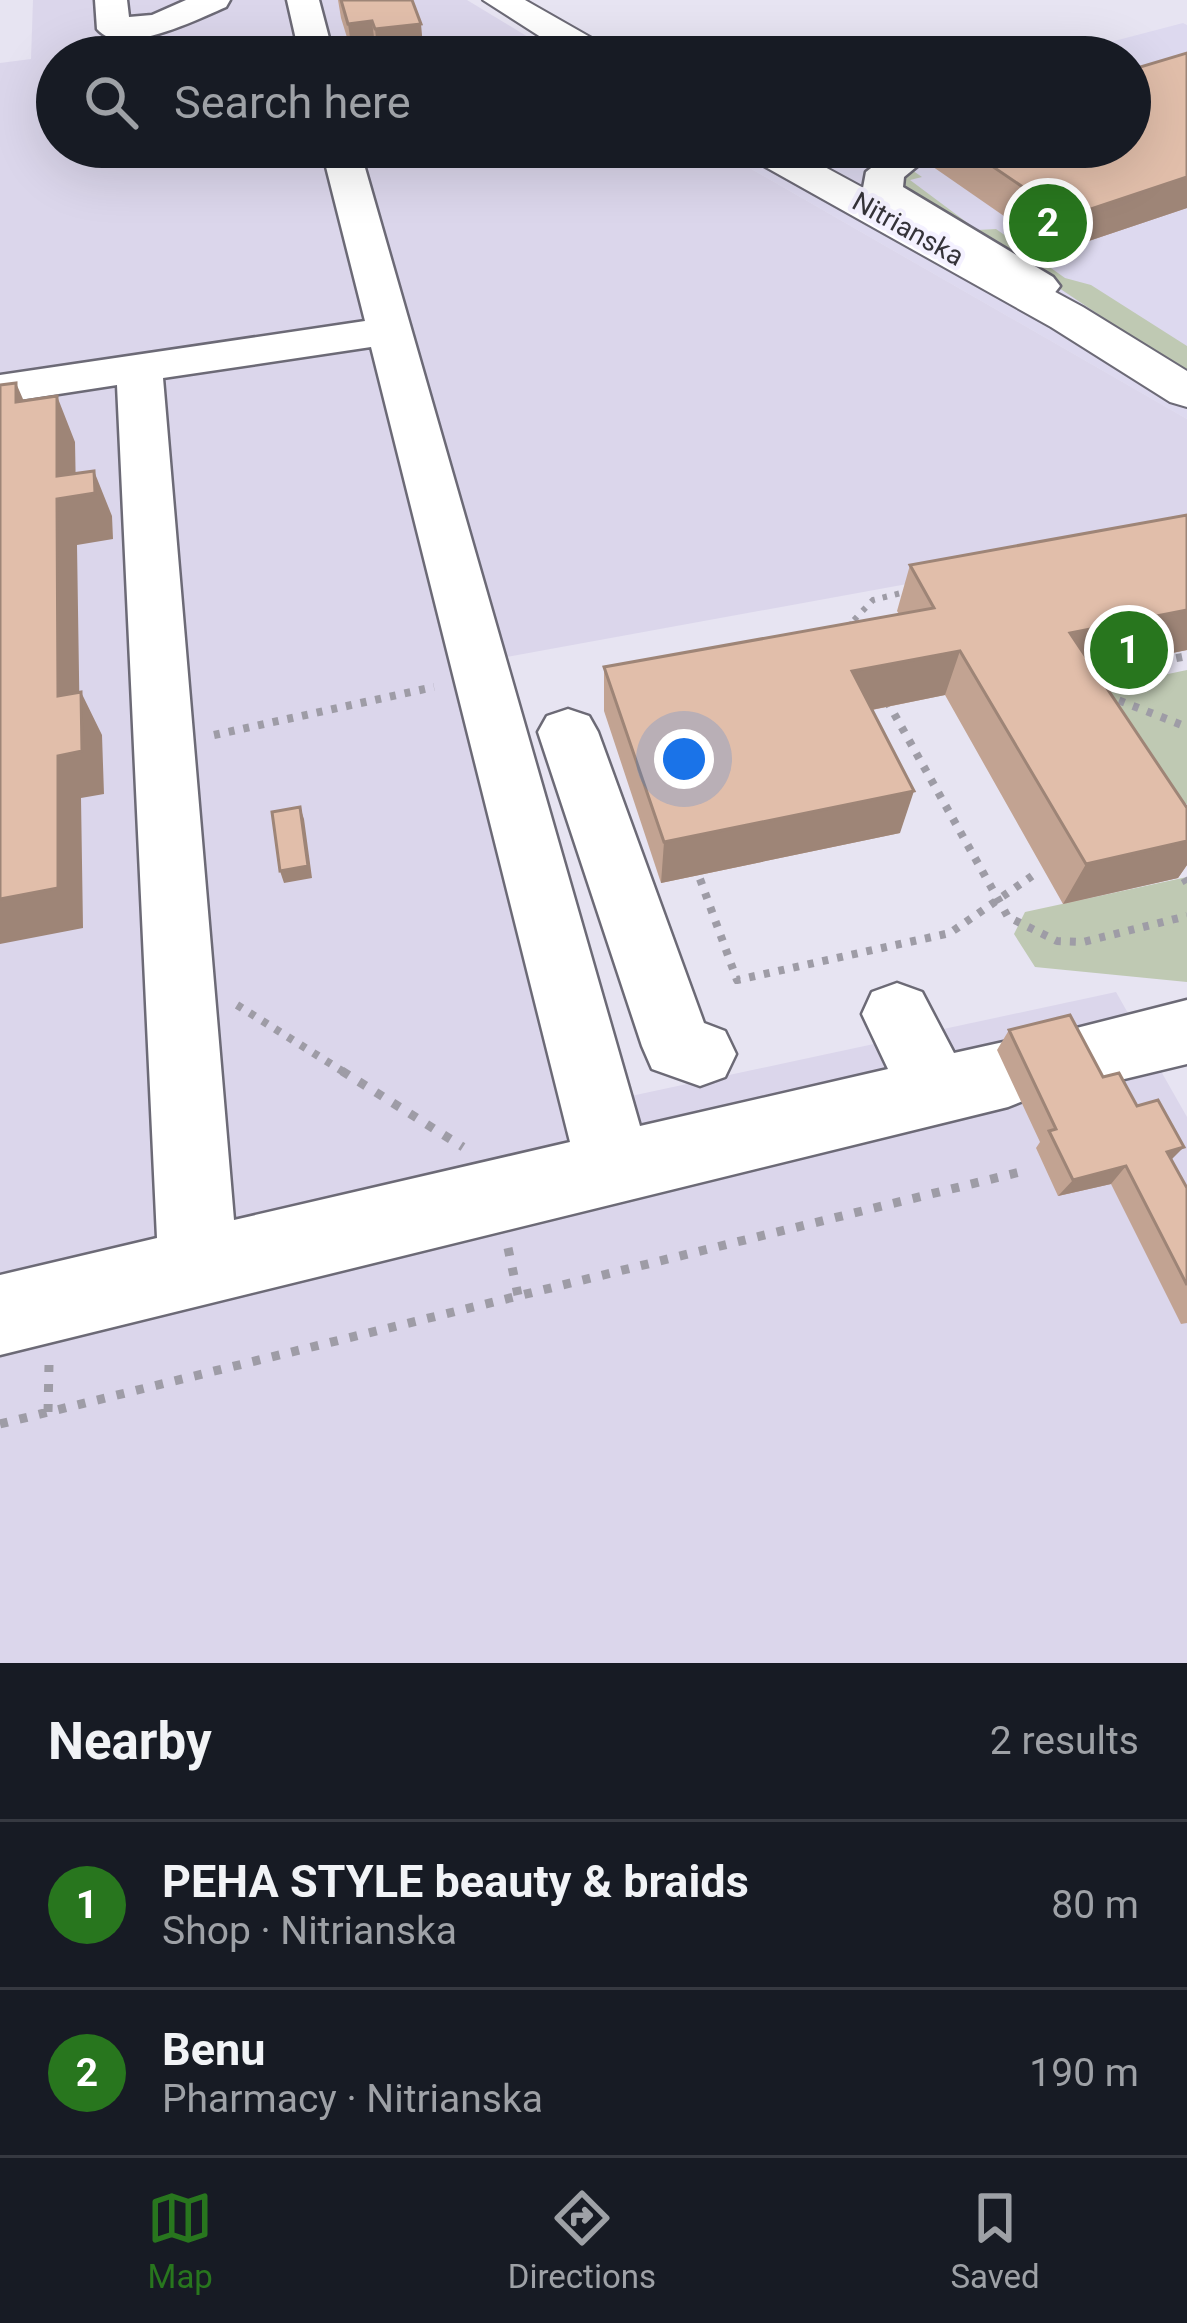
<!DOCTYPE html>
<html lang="en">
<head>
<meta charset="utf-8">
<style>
	:root { --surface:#171b24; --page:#242831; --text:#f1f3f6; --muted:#9ea1a6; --line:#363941; --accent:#28761e }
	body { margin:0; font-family:Roboto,sans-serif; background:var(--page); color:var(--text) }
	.you { position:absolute; left:684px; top:759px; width:42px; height:42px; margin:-30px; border:9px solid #fff; border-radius:50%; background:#1a73e8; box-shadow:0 0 0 18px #1a73e833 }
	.badge { display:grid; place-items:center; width:78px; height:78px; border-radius:50%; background:var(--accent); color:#fff; font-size:39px; font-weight:700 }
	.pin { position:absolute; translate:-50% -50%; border:6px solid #fff; box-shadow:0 3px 12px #0006 }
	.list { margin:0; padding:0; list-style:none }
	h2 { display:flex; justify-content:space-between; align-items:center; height:156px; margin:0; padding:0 48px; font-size:51px }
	h2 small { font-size:39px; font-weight:400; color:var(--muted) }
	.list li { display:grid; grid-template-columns:78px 1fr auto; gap:36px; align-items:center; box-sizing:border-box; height:168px; padding:0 48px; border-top:3px solid var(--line) }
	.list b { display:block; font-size:45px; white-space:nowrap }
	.list p { margin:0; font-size:39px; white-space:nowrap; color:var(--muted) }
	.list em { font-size:39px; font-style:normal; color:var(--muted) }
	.icon { flex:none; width:66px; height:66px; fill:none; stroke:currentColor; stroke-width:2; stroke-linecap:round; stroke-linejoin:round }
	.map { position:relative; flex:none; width:1187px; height:1663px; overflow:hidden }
	.search { position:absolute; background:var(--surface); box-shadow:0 12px 48px #0002; left:36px; right:36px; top:36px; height:132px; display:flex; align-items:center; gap:30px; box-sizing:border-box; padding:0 42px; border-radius:66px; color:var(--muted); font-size:45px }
	.sheet { height:492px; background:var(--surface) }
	nav { display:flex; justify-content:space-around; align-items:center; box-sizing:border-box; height:168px; border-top:3px solid var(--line); background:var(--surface); font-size:33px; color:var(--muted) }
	nav a { display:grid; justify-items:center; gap:6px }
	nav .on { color:var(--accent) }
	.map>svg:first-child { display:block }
	.commercial { fill:#ddd9ef }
	.built { fill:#dbd6eb }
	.green { fill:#bfc9b3 }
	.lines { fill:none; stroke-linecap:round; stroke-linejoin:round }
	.minor-casing { stroke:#6c6a76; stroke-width:5 }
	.major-casing { stroke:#6c6a76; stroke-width:4 }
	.path-far2 { stroke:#9e9ca6; stroke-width:6; stroke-dasharray:4.5 8; stroke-linecap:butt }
	.path-far1 { stroke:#9e9ca6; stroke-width:8; stroke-dasharray:6 9; stroke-linecap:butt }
	.path { stroke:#9e9ca6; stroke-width:9; stroke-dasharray:8 12; stroke-linecap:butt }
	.minor { fill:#fff; fill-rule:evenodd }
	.major { fill:#fff; fill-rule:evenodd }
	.wall { fill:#c2a392 }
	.shaded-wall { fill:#9e8577 }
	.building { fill:#e1beaa; stroke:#9e8577; stroke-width:3 }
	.labels { text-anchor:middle; stroke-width:9; stroke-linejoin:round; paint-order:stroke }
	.far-street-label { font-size:27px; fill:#353339; stroke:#f4f1ff }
</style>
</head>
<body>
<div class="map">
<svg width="1187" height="1663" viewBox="0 0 1187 1663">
	<rect width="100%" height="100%" fill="#e7e4f2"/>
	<!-- commercial -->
	<path class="commercial" d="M1183 23 1187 25V419L713 147H1130V57H1053Z"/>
	<!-- built -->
	<path class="built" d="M33 0H467L561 57H57V147H713L1187 419V533L506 657 631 1096 1116 992 1187 1117V1663H0V63L31 59Z"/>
	<!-- green -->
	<path class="green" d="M906 166 922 177 910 180 977 230 996 229 1065 278 1091 285 1187 346V374L1062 290 915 205 906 198 896 175Z
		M1187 670V804L1156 799 1092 690Z
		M1187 877V982L1035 967 1014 934 1025 912Z"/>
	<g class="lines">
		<!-- minor casing -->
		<g class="minor-casing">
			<path id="minor" d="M95 0H127L129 17 152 15 186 0H230L226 7C198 19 121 58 97 29Z
				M287 0H319L334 57H300Z
				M321 147H359L640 1126 888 1069 862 1014 872 992 897 983 922 992 954 1053 1008 1041 1036 1056 1045 1036 1187 1000V1064L1070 1092 1043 1077 1033 1097 1008 1107 0 1355V1275L157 1238 117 385 0 403V375L365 321ZM371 347 570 1142 234 1220 163 378Z
				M910 147 922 150 927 158 904 177 903 187 1053 277 1060 286 1053 295 1038 299 1023 295 875 203 863 188 866 172 894 150Z
				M568 709 589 716 598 732 704 1023 725 1031 736 1054 725 1077 700 1086 652 1069 642 1046 538 732 547 716Z"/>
		</g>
		<!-- major casing -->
		<g class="major-casing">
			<path id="major" d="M483 0H525L611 49 616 57H572Z
				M738 147H788L1083 307 1187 371V407L1170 402 1051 327 744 155Z"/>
		</g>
		<!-- path-far2 -->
		<path class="path-far2" d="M854 620 873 600 909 591"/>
		<!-- path-far1 -->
		<path class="path-far1" d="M852 628 855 617
			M1088 676 1187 656
			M1105 695 1187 727
			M887 701 1008 917 1057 941 1083 942 1187 916
			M214 735 434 687
			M1177 865 1187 883
			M700 879 737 980 950 933 1032 876
			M237 1005 347 1074"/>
		<!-- path -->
		<path class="path" d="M342 1071 463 1147
			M508 1248 518 1295
			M48 1412 49 1365
			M0 1424 1024 1171"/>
		<!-- minor -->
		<use href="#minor" class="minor"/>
		<!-- major -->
		<use href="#major" class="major"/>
	</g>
	<!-- wall -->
	<path class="wall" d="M338 0H412L424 57H377L376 54 353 57 341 18Z
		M1187 53V208L1056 252 926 162 929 147H1130Z
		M1187 515V650L1094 669 1187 808V865L1178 878 1063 904 945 695 872 710 900 833 661 883 604 711V667L899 614 897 611 910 565Z
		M1009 1030 1103 1077 1137 1106 1171 1159 1187 1188V1323L1181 1324 1111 1184 1058 1196 1036 1148 1040 1142 997 1050Z"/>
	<!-- shaded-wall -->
	<path class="shaded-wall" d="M372 21 376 54 353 57 348 24Z
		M421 24 424 57H378L375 29Z
		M1187 177V208L1056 252 1067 217Z
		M16 383 36 429 16 402Z
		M57 396 75 442 76 496 94 471 112 516 113 539 77 545 80 740 58 696Z
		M1187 610V650L1051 677 1070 633Z
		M960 651 945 695 841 716 852 671Z
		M81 692 102 735 104 794 81 798 83 928 0 944V899Z
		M914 791 900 833 661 883 664 842Z
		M300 807 304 819 312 878 284 883 280 871Z
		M1187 841V865L1178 878 1063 904 1086 864Z
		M1184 1147 1166 1165 1167 1152Z
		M1126 1166 1111 1184 1058 1196 1073 1180Z"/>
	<!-- building -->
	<path class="building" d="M341 0H412L421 24 375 29 372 21 348 24Z
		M1187 53V177L1067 217 964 147H1130V70Z
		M16 383V402L57 396V476L94 471 95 493 57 499 58 696 81 692 82 751 58 756V888L0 899V385Z
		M1187 515V610L1070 633 1187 808V841L1086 864 960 651 852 671 914 791 664 842 604 667 934 608 910 565Z
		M300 807 308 866 280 871 272 812Z
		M1070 1015 1103 1077 1119 1073 1137 1106 1158 1100 1184 1147 1167 1152 1187 1188V1285L1126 1166 1073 1180 1049 1131 1056 1129 1009 1030Z"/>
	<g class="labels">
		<!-- far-street labels -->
		<g class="far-street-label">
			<text transform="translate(908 229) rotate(29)" y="9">Nitrianska</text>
		</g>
	</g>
</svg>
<div class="you"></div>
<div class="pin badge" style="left:1129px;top:650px">1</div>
<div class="pin badge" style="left:1048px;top:223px">2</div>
<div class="search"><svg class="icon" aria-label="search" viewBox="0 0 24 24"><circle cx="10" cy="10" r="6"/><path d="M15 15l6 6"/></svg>Search here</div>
</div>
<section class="sheet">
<h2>Nearby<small>2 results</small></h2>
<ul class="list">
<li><span class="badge">1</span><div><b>PEHA STYLE beauty &amp; braids</b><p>Shop · Nitrianska</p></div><em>80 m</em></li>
<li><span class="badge">2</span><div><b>Benu</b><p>Pharmacy · Nitrianska</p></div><em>190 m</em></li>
</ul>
</section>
<nav>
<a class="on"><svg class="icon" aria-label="map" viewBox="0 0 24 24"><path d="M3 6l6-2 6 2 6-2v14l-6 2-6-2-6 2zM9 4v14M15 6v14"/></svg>Map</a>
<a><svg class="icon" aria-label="directions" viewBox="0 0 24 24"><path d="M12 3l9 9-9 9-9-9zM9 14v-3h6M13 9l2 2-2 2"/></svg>Directions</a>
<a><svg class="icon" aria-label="saved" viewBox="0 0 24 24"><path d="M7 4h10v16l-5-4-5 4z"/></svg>Saved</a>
</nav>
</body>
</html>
